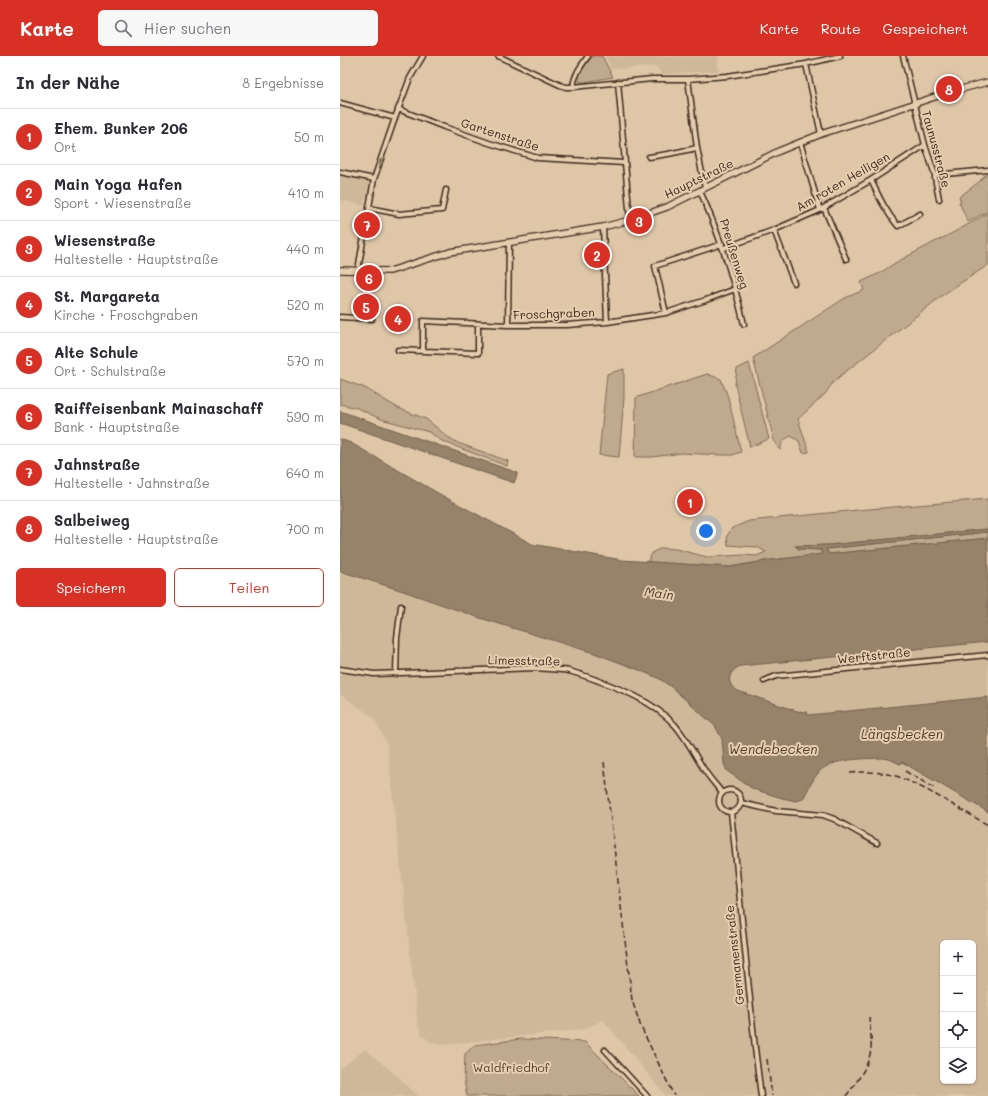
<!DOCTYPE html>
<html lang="de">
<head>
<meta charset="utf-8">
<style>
	:root { --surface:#fff; --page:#f7f7f7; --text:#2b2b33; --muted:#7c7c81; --line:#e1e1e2; --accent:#d93025 }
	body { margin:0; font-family:Mali,sans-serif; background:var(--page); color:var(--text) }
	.controls { position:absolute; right:12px; bottom:12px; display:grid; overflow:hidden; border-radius:6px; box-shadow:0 1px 3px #0004 }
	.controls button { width:36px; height:36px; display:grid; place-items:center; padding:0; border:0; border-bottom:1px solid var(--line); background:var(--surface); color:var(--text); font:20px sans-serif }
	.you { position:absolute; left:366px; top:475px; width:14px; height:14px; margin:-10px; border:3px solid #fff; border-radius:50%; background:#1a73e8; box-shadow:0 0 0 6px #1a73e833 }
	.badge { display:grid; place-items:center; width:26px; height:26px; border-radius:50%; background:var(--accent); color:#fff; font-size:13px; font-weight:700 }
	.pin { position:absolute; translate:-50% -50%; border:2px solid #fff; box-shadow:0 1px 4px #0006 }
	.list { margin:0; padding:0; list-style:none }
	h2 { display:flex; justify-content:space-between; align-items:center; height:52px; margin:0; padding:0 16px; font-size:17px }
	h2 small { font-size:13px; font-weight:400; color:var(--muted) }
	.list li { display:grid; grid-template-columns:26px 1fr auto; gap:12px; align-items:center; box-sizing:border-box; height:56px; padding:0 16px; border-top:1px solid var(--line) }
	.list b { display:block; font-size:15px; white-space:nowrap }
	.list p { margin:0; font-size:13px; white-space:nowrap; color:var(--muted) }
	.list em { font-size:13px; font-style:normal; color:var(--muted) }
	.actions { display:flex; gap:8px; padding:12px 16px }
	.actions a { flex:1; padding:9px 0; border:1px solid var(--accent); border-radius:6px; text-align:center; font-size:14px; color:var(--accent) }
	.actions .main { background:var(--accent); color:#fff }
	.icon { flex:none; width:22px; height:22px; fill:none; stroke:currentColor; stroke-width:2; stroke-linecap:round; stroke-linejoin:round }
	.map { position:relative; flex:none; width:648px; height:1040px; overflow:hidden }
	header { display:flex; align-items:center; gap:24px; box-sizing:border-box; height:56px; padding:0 20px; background:var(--accent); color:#fff }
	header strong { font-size:19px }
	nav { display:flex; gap:22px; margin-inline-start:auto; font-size:14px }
	.search { width:280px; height:36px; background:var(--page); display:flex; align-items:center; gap:10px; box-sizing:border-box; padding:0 14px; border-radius:6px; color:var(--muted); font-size:15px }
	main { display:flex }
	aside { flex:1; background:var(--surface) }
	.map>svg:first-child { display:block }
	.built { fill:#cfb89a; fill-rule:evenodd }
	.green { fill:#c0aa8e; stroke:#7e6a56 }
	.water { fill:#97826b; stroke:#725f4c }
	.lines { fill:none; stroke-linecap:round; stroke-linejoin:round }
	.street-casing { stroke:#3b2a1e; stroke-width:7 }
	.secondary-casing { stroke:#3b2a1e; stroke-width:8 }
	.street { stroke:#e5cdad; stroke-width:4 }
	.secondary { stroke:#e5cdad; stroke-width:5.5 }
	.rail { stroke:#3b2a1e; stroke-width:1.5; stroke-dasharray:6 3; stroke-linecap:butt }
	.oneway { fill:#88735e }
	.labels { text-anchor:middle; stroke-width:4; stroke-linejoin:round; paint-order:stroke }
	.street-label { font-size:12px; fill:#3b2a1e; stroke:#e5cdad }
	.park-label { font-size:12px; fill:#4f3d2f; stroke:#e5cdad }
	.water-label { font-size:13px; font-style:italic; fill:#4d3c2d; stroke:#e5cdad }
</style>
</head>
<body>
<header>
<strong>Karte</strong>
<div class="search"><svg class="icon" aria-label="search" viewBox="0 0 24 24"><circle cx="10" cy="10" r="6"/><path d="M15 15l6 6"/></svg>Hier suchen</div>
<nav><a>Karte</a><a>Route</a><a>Gespeichert</a></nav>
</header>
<main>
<aside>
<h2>In der Nähe<small>8 Ergebnisse</small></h2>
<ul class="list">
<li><span class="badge">1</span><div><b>Ehem. Bunker 206</b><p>Ort</p></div><em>50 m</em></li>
<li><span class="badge">2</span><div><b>Main Yoga Hafen</b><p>Sport · Wiesenstraße</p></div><em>410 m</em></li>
<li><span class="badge">3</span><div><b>Wiesenstraße</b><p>Haltestelle · Hauptstraße</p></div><em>440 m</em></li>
<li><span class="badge">4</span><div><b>St. Margareta</b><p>Kirche · Froschgraben</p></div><em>520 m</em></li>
<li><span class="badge">5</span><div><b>Alte Schule</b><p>Ort · Schulstraße</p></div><em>570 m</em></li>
<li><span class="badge">6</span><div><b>Raiffeisenbank Mainaschaff</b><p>Bank · Hauptstraße</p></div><em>590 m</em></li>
<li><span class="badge">7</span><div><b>Jahnstraße</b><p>Haltestelle · Jahnstraße</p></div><em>640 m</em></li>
<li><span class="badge">8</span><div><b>Salbeiweg</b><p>Haltestelle · Hauptstraße</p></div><em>700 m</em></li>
</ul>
<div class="actions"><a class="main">Speichern</a><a>Teilen</a></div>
</aside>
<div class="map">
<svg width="648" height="1040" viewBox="0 0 648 1040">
	<rect width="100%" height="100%" fill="#dec6a7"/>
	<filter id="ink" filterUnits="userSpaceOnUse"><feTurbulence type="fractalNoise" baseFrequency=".025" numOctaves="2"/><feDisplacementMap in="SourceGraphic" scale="8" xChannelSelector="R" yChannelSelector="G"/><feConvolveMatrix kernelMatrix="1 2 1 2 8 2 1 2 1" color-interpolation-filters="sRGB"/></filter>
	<g filter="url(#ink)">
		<!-- built -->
		<path class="built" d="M265 0H378V15L321 18 317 11 271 13Z
			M0 118 30 124 24 150 0 144Z
			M0 515 66 536 140 562 254 597 294 612H395L401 610 648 586V1040H326L263 964 245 973 102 989 90 986 82 979 78 969 47 688 34 662 0 638ZM603 887H633V1025H603Z
			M25 993 57 1020 78 1040H0V1013Z"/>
		<!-- green -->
		<path class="green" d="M253 0H262L273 21 244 26H239C238 16 247 7 253 0Z
			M648 118V155L628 166 619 146 621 145 619 141 639 126 644 120Z
			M648 157V209L604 238 494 325 485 338 458 363 469 396 463 397 459 385 451 380C445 383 440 386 441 394L438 392 434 384 413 302 505 242 524 234 521 226 540 217 555 207 589 189 620 173Z
			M409 307 429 383 410 391 395 329 397 313Z
			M284 313V341L279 401 259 399 267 318Z
			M367 318 381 323 388 341 401 396 392 399H381L342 397 312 401H295L296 342 298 341Z
			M0 323 25 332 58 352 86 363 108 381 118 387 168 405 167 410 122 393 102 385 89 376 41 363 17 352 0 348Z
			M648 443V473L489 489 456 490 459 493 481 494 482 499 431 504 390 511 307 506 313 496 322 492 336 493 367 501 404 499 416 500 426 496 417 491 388 489 387 480 392 472 409 465 518 454Z
			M648 476V482L489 498 485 493Z
			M181 983 245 986 299 1040H127L124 1024 125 998 135 989Z"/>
		<!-- water -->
		<path class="water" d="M0 355 178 417 174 427 0 367Z
			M0 383 11 387 103 440 192 488 282 504 390 511 431 504 482 498 481 494 459 493 455 490 489 489 648 473V476L486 493 489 498 648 482V586L401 610C388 615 385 628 398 635L457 655 467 656 468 659 648 641V756L562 706 560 708 549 703 542 702C524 703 492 702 479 716 472 724 468 734 463 743L456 745 442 742 413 733 387 715 384 708 382 683 375 670 330 630 318 622 294 612 254 597 140 562 66 536 0 515Z"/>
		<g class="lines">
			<!-- street casing -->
			<g class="street-casing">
				<path id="street" d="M158 0 220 29 226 31H233L312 23H348L387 20 466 8 500 0
					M563 0 585 89 595 119V122L599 143
					M466 8 481 78
					M348 23 357 92 365 132
					M278 26 290 164
					M233 31C234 19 241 10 248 0
					M0 47 55 62
					M58 53 104 71 149 87 198 102 284 107
					M460 86 480 154
					M309 101 328 98 357 92
					M0 116 34 123
					M595 119 648 114
					M531 124C539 141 546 156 558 170L580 158
					M360 135C380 179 393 221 404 268
					M29 152 59 158 102 154 106 134
					M484 152 506 203
					M263 171 267 266
					M434 174 454 227
					M384 192 434 174 480 154 531 124 585 89
					M18 214 34 123 55 62 70 22 83 0
					M326 257 315 210 382 188
					M0 261 32 263
					M168 269 169 186
					M58 294 83 295V265L168 269H227L267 266 326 257 366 244 395 233
					M83 295 138 297V268
					M0 613 34 618 193 612C205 613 217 613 229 615 239 618 249 621 259 625 287 635 314 647 335 669 347 683 355 700 365 715 370 723 377 730 382 737
					M56 618 57 582 61 550
					M424 625 436 620 648 599
					M379 745a11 11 0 1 1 22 0a11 11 0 1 1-22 0Z
					M401 747 436 755 483 759 494 763 537 787
					M391 756 415 992 421 1040
					M265 994 307 1040"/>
			</g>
			<!-- secondary casing -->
			<g class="secondary-casing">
				<path id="secondary" d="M0 214 50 215 110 196 263 171 290 164 327 151 439 95 481 78 610 36 648 26"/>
			</g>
			<!-- street -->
			<use href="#street" class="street"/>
			<!-- secondary -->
			<use href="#secondary" class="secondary"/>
			<!-- rail -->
			<path class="rail" d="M264 706 292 944 301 971 334 1040
				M565 715 594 732
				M510 717C527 715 543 716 559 721 574 727 589 735 603 743 618 752 633 760 648 769
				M427 1003 432 1040
				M506 1040C516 1027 529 1010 531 993 532 982 530 972 529 961"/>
		</g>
		<!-- one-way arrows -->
		<defs><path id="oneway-solid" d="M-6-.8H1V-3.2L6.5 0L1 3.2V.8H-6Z"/></defs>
		<use class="oneway" href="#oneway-solid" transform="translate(40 108) rotate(-72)"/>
	</g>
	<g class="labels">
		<!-- street labels -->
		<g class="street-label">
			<text transform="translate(160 79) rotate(18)" y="4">Gartenstraße</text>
			<text transform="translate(596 93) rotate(75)" y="4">Taunusstraße</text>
			<text transform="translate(359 123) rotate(-26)" y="4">Hauptstraße</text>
			<text transform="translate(503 126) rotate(-30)" y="4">Am roten Heiligen</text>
			<text transform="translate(394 198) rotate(73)" y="4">Preußenweg</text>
			<text transform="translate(214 258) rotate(-2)" y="4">Froschgraben</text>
			<text transform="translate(534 600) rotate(-6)" y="4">Werftstraße</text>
			<text transform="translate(184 605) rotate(1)" y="4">Limesstraße</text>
			<text transform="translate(395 899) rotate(-96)" y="4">Germanenstraße</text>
		</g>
		<!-- park labels -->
		<g class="park-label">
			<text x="171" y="1016">Waldfriedhof</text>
		</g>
		<!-- water labels -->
		<g class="water-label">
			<text transform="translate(319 537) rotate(8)" y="5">Main</text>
			<text x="562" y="683">Längsbecken</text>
			<text x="433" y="698">Wendebecken</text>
		</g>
	</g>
</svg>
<div class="controls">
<button>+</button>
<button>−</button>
<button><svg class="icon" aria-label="locate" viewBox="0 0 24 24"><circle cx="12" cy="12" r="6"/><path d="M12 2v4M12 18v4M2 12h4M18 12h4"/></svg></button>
<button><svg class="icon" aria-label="layers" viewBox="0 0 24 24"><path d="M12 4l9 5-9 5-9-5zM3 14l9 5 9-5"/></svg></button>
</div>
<div class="you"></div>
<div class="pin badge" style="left:350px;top:446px">1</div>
<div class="pin badge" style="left:257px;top:199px">2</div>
<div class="pin badge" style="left:299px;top:165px">3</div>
<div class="pin badge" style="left:58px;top:263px">4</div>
<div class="pin badge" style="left:26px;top:251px">5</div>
<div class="pin badge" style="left:29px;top:222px">6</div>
<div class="pin badge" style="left:27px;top:169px">7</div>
<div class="pin badge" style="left:609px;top:33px">8</div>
</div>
</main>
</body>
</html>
